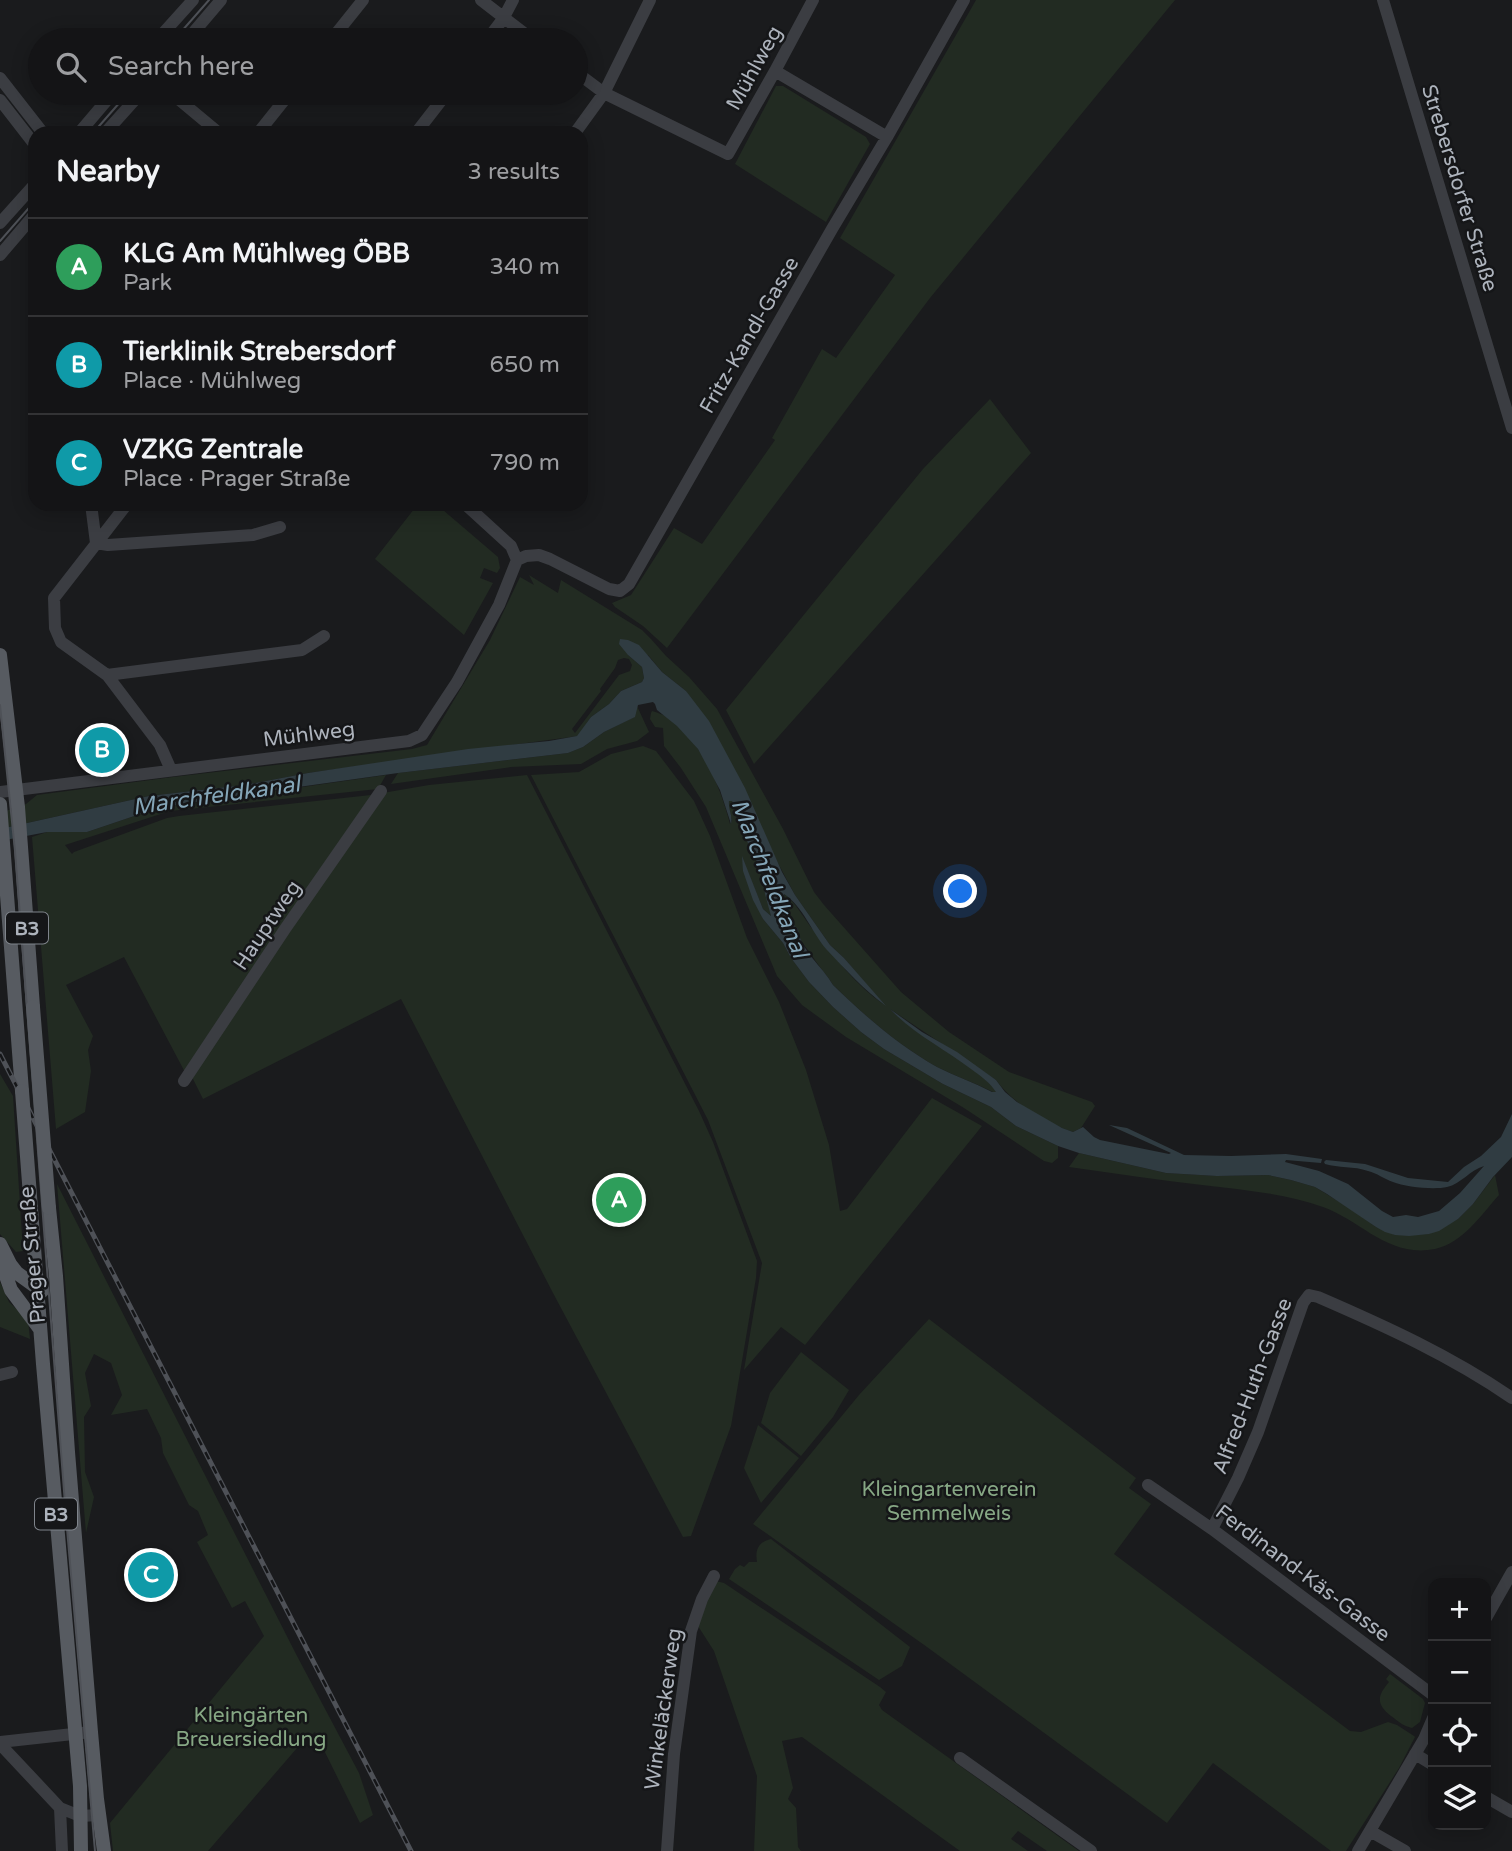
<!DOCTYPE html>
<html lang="en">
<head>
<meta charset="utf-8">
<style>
	:root { --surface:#141416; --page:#1d1d1f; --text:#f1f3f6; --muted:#9d9ea1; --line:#333335; --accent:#f4a23b }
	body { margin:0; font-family:"Varela Round",sans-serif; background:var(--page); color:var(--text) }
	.controls { position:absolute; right:21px; bottom:21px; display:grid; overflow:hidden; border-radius:14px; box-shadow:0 4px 18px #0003 }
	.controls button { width:63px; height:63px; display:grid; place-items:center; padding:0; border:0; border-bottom:2px solid var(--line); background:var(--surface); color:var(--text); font:35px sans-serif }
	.you { position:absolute; left:961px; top:892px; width:24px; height:24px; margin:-18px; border:5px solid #fff; border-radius:50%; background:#1a73e8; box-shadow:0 0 0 10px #1a73e833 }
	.badge { display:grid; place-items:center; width:46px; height:46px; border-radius:50%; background:var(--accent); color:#fff; font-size:23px; font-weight:700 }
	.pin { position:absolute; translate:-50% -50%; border:4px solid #fff; box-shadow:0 2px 7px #0006 }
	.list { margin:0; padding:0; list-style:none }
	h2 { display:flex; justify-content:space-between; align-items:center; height:91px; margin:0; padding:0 28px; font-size:30px }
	h2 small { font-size:23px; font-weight:400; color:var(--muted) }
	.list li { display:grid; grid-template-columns:46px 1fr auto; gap:21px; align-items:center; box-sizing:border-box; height:98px; padding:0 28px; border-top:2px solid var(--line) }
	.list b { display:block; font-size:26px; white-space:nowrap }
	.list p { margin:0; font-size:23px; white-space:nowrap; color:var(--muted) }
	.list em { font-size:23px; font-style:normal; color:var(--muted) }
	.icon { flex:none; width:38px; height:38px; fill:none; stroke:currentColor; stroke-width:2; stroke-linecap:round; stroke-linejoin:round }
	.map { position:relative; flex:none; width:1512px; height:1851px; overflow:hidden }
	.search { position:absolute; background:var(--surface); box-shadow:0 4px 18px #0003; left:28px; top:28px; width:560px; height:77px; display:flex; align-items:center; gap:18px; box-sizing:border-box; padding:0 24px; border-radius:38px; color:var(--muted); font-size:26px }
	.panel { position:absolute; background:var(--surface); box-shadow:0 4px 18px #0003; left:28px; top:126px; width:560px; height:385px; border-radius:21px }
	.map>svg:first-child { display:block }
	.green { fill:#222b22; fill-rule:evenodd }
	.water { fill:#303c42 }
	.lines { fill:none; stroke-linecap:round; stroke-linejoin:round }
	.minor { stroke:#3b3d42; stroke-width:12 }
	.major { stroke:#575b61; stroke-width:14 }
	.tram { stroke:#4e5157; stroke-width:2 }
	.rail-casing { stroke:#4e5157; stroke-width:5 }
	.rail { stroke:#151618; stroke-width:2.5; stroke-dasharray:8; stroke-linecap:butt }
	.major-bridge { stroke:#575b61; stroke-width:14 }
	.labels { text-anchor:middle; stroke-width:5; stroke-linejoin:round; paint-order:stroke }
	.shield { fill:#151618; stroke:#7f848b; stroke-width:2 }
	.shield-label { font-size:19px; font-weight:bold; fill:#adb3bc }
	.street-label { font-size:21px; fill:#adb3bc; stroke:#151618 }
	.park-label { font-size:21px; fill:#86a784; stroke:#151618 }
	.water-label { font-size:23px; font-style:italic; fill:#84a5b7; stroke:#151618 }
</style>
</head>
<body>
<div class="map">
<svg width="1512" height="1851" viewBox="0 0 1512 1851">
	<rect width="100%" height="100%" fill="#1a1b1d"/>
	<!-- green -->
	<path class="green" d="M976 0H1175L930 298 667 648 643 626 615 607 612 603 631 595 674 528 702 544 775 440 772 438 822 349 836 358 895 275 840 238Z
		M776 86H783L866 137 870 144 826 222 735 164Z
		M990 399 1031 453 754 764 726 710 923 469Z
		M418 504H436L498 557 500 568 497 573 484 568 480 578 493 583 464 635 375 559Z
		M529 575 558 593 561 580 642 630 651 639 666 656 689 677 717 709 783 829 814 892 824 905 901 992 949 1032 1009 1072 1092 1102 1095 1106 1081 1128 1073 1132C1045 1123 1014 1104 996 1080L890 1009C895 1015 903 1021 910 1026 938 1047 975 1064 997 1092H993C975 1083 955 1076 937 1067 898 1045 865 1016 833 985 828 976 819 967 813 957 808 948 800 944 799 933 790 921 785 908 784 894 797 903 804 920 815 932 834 957 857 986 883 1004L844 958 830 945 795 895 686 691 662 672 648 655H628L642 667 644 678 642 682 621 691 609 704 591 717 578 736 308 773 244 785 149 796 0 829V813L26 804 37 795 173 777 412 749 427 745 490 640 520 577 534 585ZM624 658 629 659 632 665 630 671 619 675 575 733 572 729 601 691 600 689 615 668 618 660Z
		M637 706 649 732 637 741 607 749 581 764 511 767 391 784 398 773 568 753 583 747 604 732 634 717Z
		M652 711C658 713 662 714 667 717 701 740 720 785 730 824L732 821 728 803 729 801H732C746 839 766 876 771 916L763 909 742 858 763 919 783 943 791 958 809 982 833 1007 861 1032 884 1049 943 1084 991 1107 1016 1126 1058 1146V1158L1052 1163 1044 1161 964 1108 846 1037 802 1005 777 976 706 807 681 768 664 746 663 728 655 727 650 719 651 713Z
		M643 746 656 751 694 801 710 836 747 938 779 1002 806 1070 829 1145 840 1211 847 1209 932 1098 982 1126 805 1345 781 1327 744 1370 762 1263 708 1120 531 775 579 772 611 754Z
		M386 775 378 789 170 811 65 845 72 854 74 852 167 818 179 816 371 795 429 785 527 775 699 1111 713 1142 757 1261 756 1278 731 1426 691 1536 683 1537 553 1293 401 999 203 1099 193 1079 187 1076 124 957 66 985 93 1036 88 1050 91 1071 85 1112 56 1129 32 837 47 832H87L158 808Z
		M0 1074 13 1096 23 1251 16 1252 0 1234Z
		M1079 1153 1166 1173 1217 1176 1268 1175 1291 1180 1315 1187 1354 1211 1376 1227 1395 1235 1429 1234 1458 1219 1473 1204 1495 1175 1499 1195C1481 1215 1463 1243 1435 1249 1388 1258 1362 1221 1323 1207 1284 1193 1242 1190 1202 1185 1158 1180 1114 1173 1069 1167Z
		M57 1184 297 1656 359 1773 373 1815 360 1823 315 1732 304 1740 208 1851H113L110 1823 264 1636 245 1601 232 1608 197 1542 208 1535 198 1511 189 1505 163 1453 161 1438 147 1409 111 1415 122 1395 111 1363 94 1354 85 1373 91 1406 84 1417 85 1472 94 1497 86 1533Z
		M0 1282 9 1302 28 1320 30 1339 0 1327Z
		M929 1319 1136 1478 1129 1488 1151 1504 1114 1554 1350 1731 1361 1732 1388 1722 1397 1725 1414 1736 1415 1737 1399 1768 1346 1851H1331L1213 1763 1167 1823 927 1647 753 1524 859 1395Z
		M801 1352 849 1390 833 1417 801 1456 761 1423 770 1393Z
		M758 1425 799 1458 761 1503 744 1468Z
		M771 1539 910 1647 902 1666 879 1680 729 1579 735 1569 740 1565 744 1567 749 1562H757C755 1550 758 1542 771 1539Z
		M716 1581 724 1583 880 1687 886 1692 879 1705 882 1710 1079 1851H1047L1018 1831 1011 1839 1028 1851H960L802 1737 782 1741 793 1788 788 1799 796 1808 798 1847 801 1851H754L757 1776 714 1651 698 1626 700 1615Z
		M1390 1674 1423 1699 1425 1703 1420 1722 1412 1728C1403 1726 1398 1721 1391 1716 1376 1704 1377 1696 1389 1682L1386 1679Z"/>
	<!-- water -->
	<path class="water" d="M620 639 628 640 639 645 662 672 686 691 709 721 745 788 782 872 795 895 830 945 844 958 886 1006C865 991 845 969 827 950 812 933 803 906 784 894 784 906 788 921 798 929 800 950 823 967 833 985 865 1016 898 1045 937 1067 955 1076 975 1083 992 1092H996C990 1083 981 1076 971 1069 945 1049 912 1033 890 1009L922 1032 957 1052 996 1080 1005 1092 1017 1102 1062 1128 1073 1132 1083 1127 1094 1137 1100 1140 1169 1154 1171 1153 1109 1125 1127 1128 1184 1155 1231 1156 1286 1154 1322 1159 1321 1163 1286 1160 1285 1162 1319 1171 1348 1184 1382 1211 1393 1217 1406 1215 1418 1217 1439 1211 1460 1193 1484 1166C1470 1170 1461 1184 1447 1187 1434 1190 1405 1187 1393 1182 1384 1179 1377 1173 1368 1171 1354 1166 1338 1168 1325 1164L1324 1162 1326 1160 1365 1164 1408 1178 1448 1182 1464 1167 1481 1156 1501 1137 1512 1114V1157L1493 1177 1473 1204 1458 1219 1439 1231 1429 1234 1409 1236 1395 1235 1385 1232 1376 1227 1327 1194 1315 1187 1291 1180 1268 1175 1217 1176 1166 1173 1079 1153 1058 1146 1016 1126 991 1107 943 1084 884 1049 861 1032 833 1007 809 982 791 958 783 943 763 919 753 900 743 871 742 856 763 909 771 916 765 894 763 875 747 841 732 801H729C728 809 733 816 731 824L720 790 698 749 677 726 657 710 655 704 653 702 638 705 635 717 604 732 583 747 568 753 398 773 249 794 158 808 87 832H47L0 841V829L149 796 244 785 308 773 468 749 549 741 577 736 591 717 609 704 621 691 642 682 644 678 642 667 628 655 619 644Z"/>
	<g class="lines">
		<!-- minor -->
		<path class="minor" d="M481 0 533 40
			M1383 0 1512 428
			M157 40 193 0
			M187 40 221 0
			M331 40 363 0
			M487 40 503 19 513 0
			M775 71 887 137
			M576 72 604 93 728 154 775 71 813 0
			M0 78 43 133
			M171 93 219 133
			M0 100 35 145
			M79 133 113 93
			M105 133 141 93
			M258 133 290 93
			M416 133 447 93
			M575 133 604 93 650 0
			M0 223 35 184
			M0 255 35 214
			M91 504 96 543 108 545 253 535 280 527
			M127 504 54 598 55 628 61 642 107 675 160 745 171 770
			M465 504 511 546 517 560
			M517 560 526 556 539 555 550 559 609 589 620 591 629 584 832 229 887 137 964 0
			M107 675 302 650 324 636
			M0 792 409 741 422 735 457 682 499 605 517 560
			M184 1081 285 929 381 791
			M0 1375 12 1372
			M1148 1485 1212 1529 1433 1695
			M1212 1529 1238 1478 1258 1432 1303 1303 1309 1295 1318 1297C1385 1326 1451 1356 1512 1398
			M1486 1618 1512 1572
			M0 1742 91 1732
			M0 1744 60 1808 80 1816 99 1815
			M1415 1754 1433 1765
			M960 1758 1091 1851
			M1486 1797 1512 1812
			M60 1808 62 1851
			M1370 1831 1405 1851
			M667 1851 674 1754 691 1631 702 1599 714 1576
			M1358 1851 1424 1739 1433 1718"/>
		<!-- major -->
		<path class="major" d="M0 655 18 807 33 1007
			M0 804 22 1091
			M49 1208 56 1276 68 1452 91 1732 97 1799 104 1851
			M31 1209 43 1364 80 1786 81 1851
			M0 1244 10 1264 17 1273 42 1291
			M0 1259 11 1290 40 1329"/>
		<!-- tram -->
		<path class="tram" d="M174 40 209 0
			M93 133 128 93
			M0 241 35 201
			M0 705 15 851 66 1517 95 1851"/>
		<!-- rail casing -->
		<g class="rail-casing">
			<path id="rail" d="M0 1054 411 1851"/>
		</g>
		<!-- rail -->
		<use href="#rail" class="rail"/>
		<!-- major-bridge -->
		<path class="major-bridge" d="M33 1007 49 1208
			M22 1091 31 1209"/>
	</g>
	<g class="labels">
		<!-- shield labels -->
		<g class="shield">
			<rect x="6" y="912.5" width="42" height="31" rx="5"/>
			<rect x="35" y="1498.5" width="42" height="31" rx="5"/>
		</g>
		<g class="shield-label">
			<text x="27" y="935">B3</text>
			<text x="56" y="1521">B3</text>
		</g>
		<!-- street labels -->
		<g class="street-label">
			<text transform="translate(754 68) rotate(-61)" y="7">Mühlweg</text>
			<text transform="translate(1460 188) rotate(73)" y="7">Strebersdorfer Straße</text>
			<text transform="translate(749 335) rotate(-60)" y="7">Fritz-Kandl-Gasse</text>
			<text transform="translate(309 734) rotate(-7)" y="7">Mühlweg</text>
			<text transform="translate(267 925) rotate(-56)" y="7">Hauptweg</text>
			<text transform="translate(32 1255) rotate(-95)" y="7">Prager Straße</text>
			<text transform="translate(1252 1386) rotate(-69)" y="7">Alfred-Huth-Gasse</text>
			<text transform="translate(1303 1573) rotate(37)" y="7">Ferdinand-Käs-Gasse</text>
			<text transform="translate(663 1709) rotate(-82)" y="7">Winkeläckerweg</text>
		</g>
		<!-- park labels -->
		<g class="park-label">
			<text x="949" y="1496">Kleingartenverein<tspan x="949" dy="24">Semmelweis</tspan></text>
			<text x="251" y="1722">Kleingärten<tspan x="251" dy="24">Breuersiedlung</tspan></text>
		</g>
		<!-- water labels -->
		<g class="water-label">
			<text transform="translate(216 795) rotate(-8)" y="8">Marchfeldkanal</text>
			<text transform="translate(770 878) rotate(68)" y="8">Marchfeldkanal</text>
		</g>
	</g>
</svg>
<div class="controls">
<button>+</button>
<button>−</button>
<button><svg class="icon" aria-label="locate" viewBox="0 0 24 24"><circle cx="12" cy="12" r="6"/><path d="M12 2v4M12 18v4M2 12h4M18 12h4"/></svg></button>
<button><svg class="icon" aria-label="layers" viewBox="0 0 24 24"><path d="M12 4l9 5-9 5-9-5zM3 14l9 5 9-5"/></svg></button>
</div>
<div class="you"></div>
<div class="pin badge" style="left:619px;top:1200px;background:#2e9e5b">A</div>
<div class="pin badge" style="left:102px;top:750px;background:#0f9aa8">B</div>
<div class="pin badge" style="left:151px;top:1575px;background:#0f9aa8">C</div>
<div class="search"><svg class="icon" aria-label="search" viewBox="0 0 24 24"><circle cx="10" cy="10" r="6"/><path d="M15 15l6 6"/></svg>Search here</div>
<section class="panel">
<h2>Nearby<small>3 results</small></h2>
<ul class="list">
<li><span class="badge" style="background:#2e9e5b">A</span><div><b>KLG Am Mühlweg ÖBB</b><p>Park</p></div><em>340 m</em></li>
<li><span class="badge" style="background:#0f9aa8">B</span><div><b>Tierklinik Strebersdorf</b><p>Place · Mühlweg</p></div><em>650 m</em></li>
<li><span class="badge" style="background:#0f9aa8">C</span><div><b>VZKG Zentrale</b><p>Place · Prager Straße</p></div><em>790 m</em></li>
</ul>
</section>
</div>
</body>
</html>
